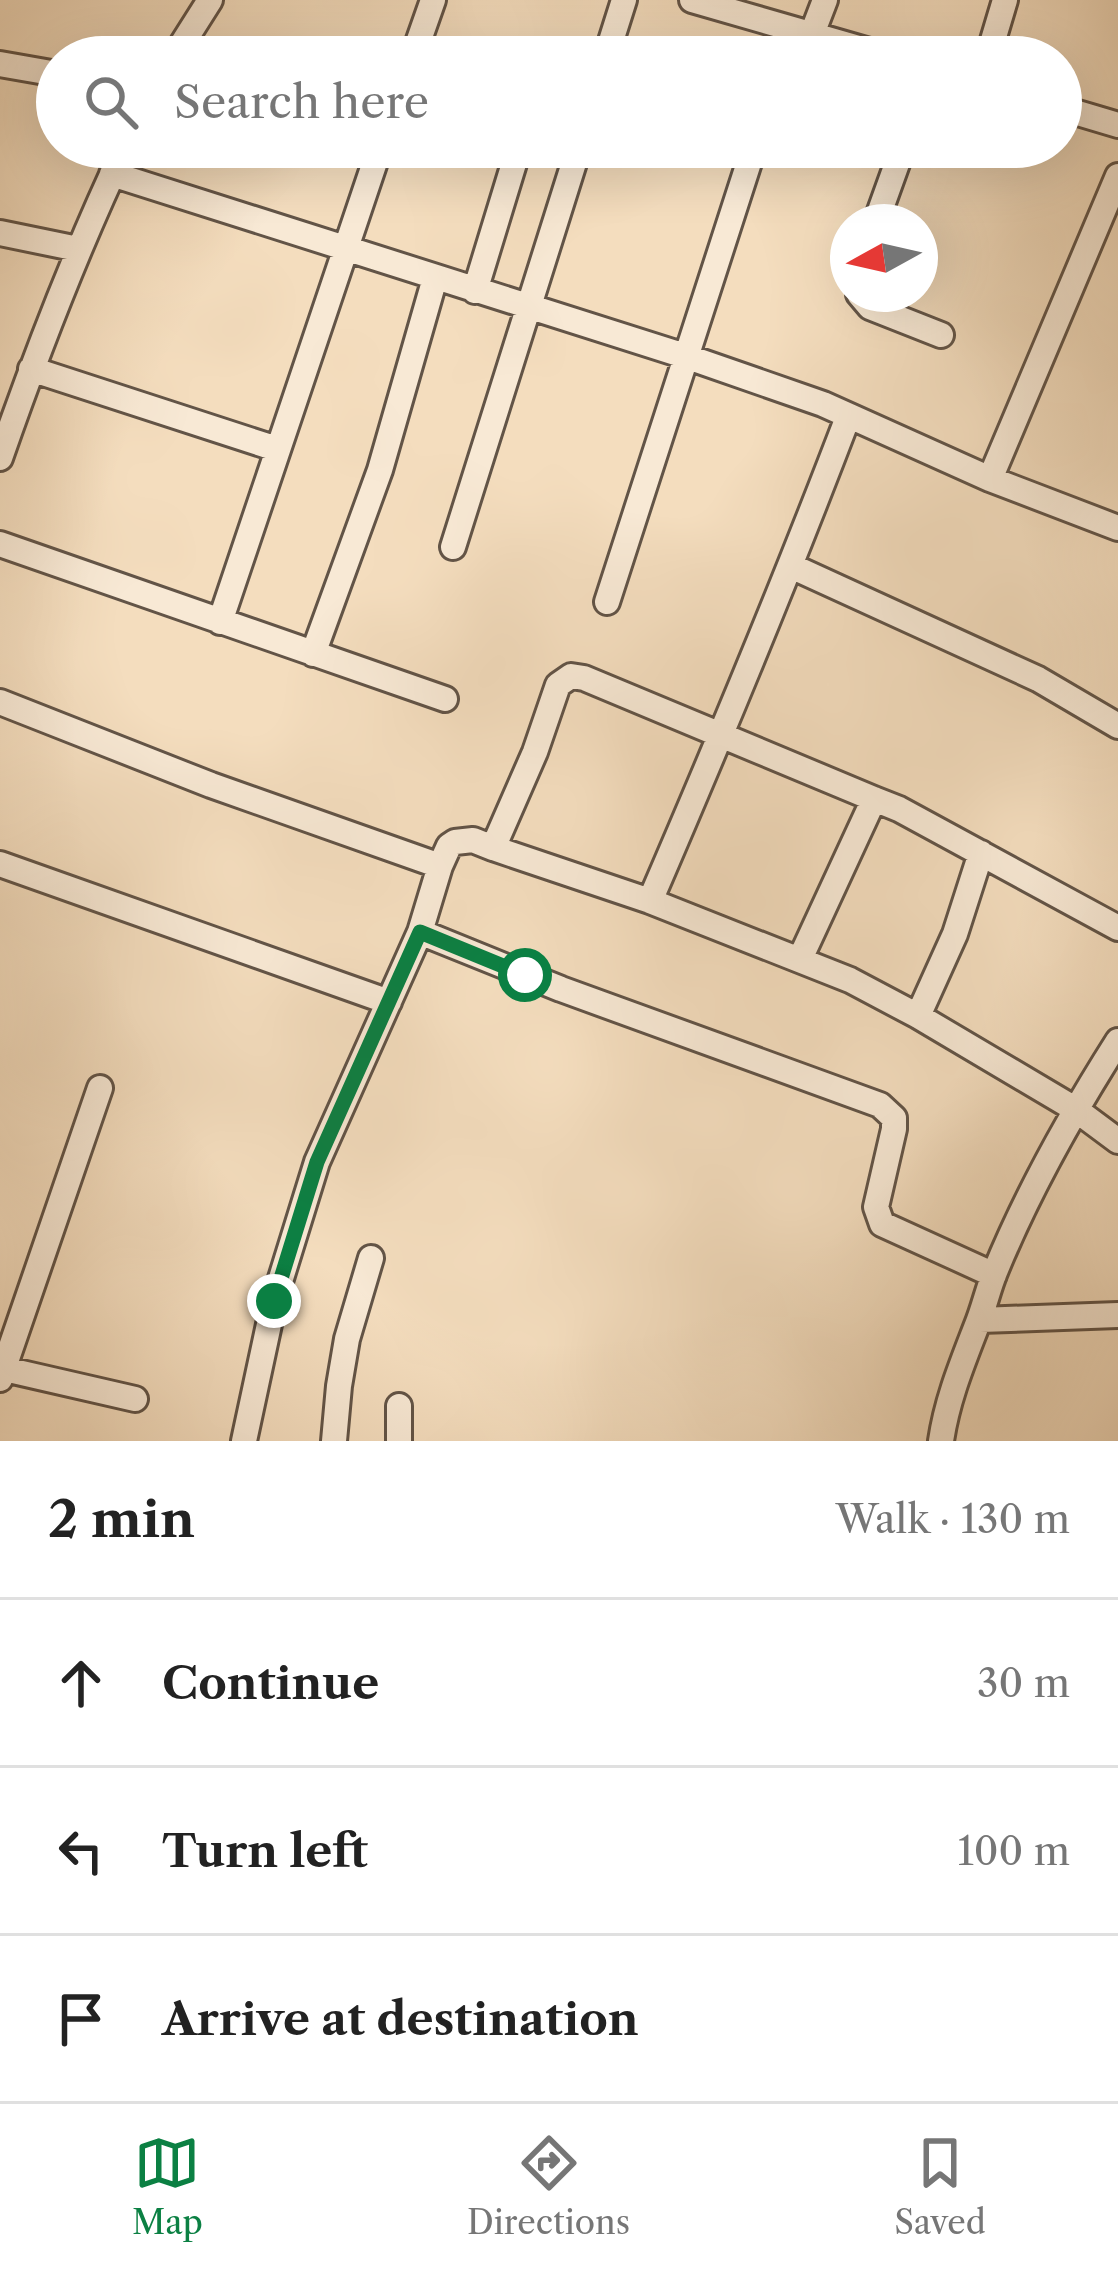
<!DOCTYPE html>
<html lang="en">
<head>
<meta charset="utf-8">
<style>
	:root { --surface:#fff; --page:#f6f6f6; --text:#222; --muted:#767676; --line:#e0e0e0; --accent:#0b8043 }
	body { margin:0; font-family:"Libre Caslon Text",serif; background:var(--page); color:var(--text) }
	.compass { position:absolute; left:830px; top:204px; width:108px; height:108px; border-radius:50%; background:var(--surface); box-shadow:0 12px 48px #0002; rotate:262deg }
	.stop { position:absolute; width:36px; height:36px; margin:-27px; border:9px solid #0b8043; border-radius:50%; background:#fff }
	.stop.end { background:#0b8043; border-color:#fff; box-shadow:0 3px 12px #0008 }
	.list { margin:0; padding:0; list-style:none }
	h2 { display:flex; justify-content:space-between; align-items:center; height:156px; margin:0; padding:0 48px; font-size:51px }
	h2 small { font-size:39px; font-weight:400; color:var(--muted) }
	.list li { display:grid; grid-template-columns:78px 1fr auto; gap:36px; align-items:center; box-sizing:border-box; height:168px; padding:0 48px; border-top:3px solid var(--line) }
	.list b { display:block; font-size:45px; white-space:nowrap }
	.list em { font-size:39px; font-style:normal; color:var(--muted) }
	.icon { flex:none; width:66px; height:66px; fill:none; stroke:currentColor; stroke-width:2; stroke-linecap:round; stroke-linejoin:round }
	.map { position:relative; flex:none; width:1118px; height:1441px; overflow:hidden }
	.search { position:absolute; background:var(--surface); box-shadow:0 12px 48px #0002; left:36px; right:36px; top:36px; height:132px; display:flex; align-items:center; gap:30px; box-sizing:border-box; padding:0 42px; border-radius:66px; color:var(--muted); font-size:45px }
	.sheet { height:660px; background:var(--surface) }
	nav { display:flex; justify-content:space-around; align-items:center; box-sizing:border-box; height:168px; border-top:3px solid var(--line); background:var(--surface); font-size:33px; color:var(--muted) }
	nav a { display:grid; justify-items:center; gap:6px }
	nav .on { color:var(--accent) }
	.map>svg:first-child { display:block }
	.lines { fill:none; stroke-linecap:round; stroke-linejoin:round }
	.minor-casing { stroke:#625447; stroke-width:30 }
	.minor { stroke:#f8e9d5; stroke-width:24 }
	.route { stroke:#0b8043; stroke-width:15 }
</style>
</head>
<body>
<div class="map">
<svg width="1118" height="1441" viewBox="0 0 1118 1441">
	<rect width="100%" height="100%" fill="#f4ddbe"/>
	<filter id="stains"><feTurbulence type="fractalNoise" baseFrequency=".00167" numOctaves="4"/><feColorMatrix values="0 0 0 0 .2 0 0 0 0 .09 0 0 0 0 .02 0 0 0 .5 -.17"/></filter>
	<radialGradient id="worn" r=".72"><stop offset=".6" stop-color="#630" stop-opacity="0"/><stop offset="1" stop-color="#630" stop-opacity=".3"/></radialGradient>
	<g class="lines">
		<!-- minor casing -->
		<g class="minor-casing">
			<path id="minor" d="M692 0 890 57
				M174 57 210 0
				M413 57 433 0
				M606 57 624 0
				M783 57 787 44 812 34 825 0
				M988 57 1005 0
				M0 64 57 74
				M1061 108 1118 125
				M112 174 685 356 823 404 990 479 1118 528
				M876 222 903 147
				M0 233 78 249
				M475 291 519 147
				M859 294 870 307 941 335
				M31 369 277 449
				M848 417C786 580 719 741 650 901L493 848 535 752 558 685 571 676 584 678 874 799 899 809 1118 928
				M0 458C37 352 77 248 125 147
				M990 479 1118 176
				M0 544 445 699
				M453 547 579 147
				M791 566 1038 679 1118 726
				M607 602 754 147
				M220 622 380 147
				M313 654 380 470 435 278
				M0 702 211 785 440 866
				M0 864 389 1002
				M650 901 850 980 918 1016 1075 1109 1118 1141
				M420 932 561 989 880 1105 894 1118V1129L876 1207 882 1224 994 1275
				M800 959 874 799
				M918 1016 955 934 981 853
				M980 1320 1118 1315
				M0 1368 135 1399
				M0 1379 100 1088
				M244 1441 274 1301 317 1162 420 932 440 866 449 846 455 842 473 840 493 848
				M334 1441 339 1386 347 1339 371 1258
				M399 1441V1406
				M941 1441C947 1400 962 1364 977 1325 984 1308 988 1289 995 1272 1028 1191 1071 1115 1118 1041"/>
		</g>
		<!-- minor -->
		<use href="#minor" class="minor"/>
	</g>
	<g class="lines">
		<!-- route -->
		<path class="route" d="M274 1301 317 1162 420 932 525 975"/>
	</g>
	<rect width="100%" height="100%" filter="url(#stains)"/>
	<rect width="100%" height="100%" fill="url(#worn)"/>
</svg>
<svg class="compass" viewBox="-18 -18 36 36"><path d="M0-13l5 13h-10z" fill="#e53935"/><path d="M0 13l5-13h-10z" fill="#767676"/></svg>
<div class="stop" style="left:525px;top:975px"></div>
<div class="stop end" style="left:274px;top:1301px"></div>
<div class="search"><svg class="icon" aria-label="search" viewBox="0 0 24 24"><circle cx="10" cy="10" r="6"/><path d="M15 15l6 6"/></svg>Search here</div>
</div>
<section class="sheet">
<h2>2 min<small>Walk · 130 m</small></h2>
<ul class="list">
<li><svg class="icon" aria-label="ahead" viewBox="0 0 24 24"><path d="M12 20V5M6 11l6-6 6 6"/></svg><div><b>Continue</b></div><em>30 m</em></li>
<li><svg class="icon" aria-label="left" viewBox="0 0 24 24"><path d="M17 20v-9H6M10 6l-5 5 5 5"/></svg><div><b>Turn left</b></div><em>100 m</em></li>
<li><svg class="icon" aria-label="arrive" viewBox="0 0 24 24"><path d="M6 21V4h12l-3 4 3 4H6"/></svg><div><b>Arrive at destination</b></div></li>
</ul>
</section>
<nav>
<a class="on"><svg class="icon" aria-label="map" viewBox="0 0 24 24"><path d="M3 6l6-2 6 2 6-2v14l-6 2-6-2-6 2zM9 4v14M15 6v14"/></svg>Map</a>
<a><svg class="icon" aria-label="directions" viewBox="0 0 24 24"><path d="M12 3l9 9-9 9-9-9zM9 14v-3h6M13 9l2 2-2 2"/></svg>Directions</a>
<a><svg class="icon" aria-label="saved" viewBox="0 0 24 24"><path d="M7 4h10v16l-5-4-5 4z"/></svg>Saved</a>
</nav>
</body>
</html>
